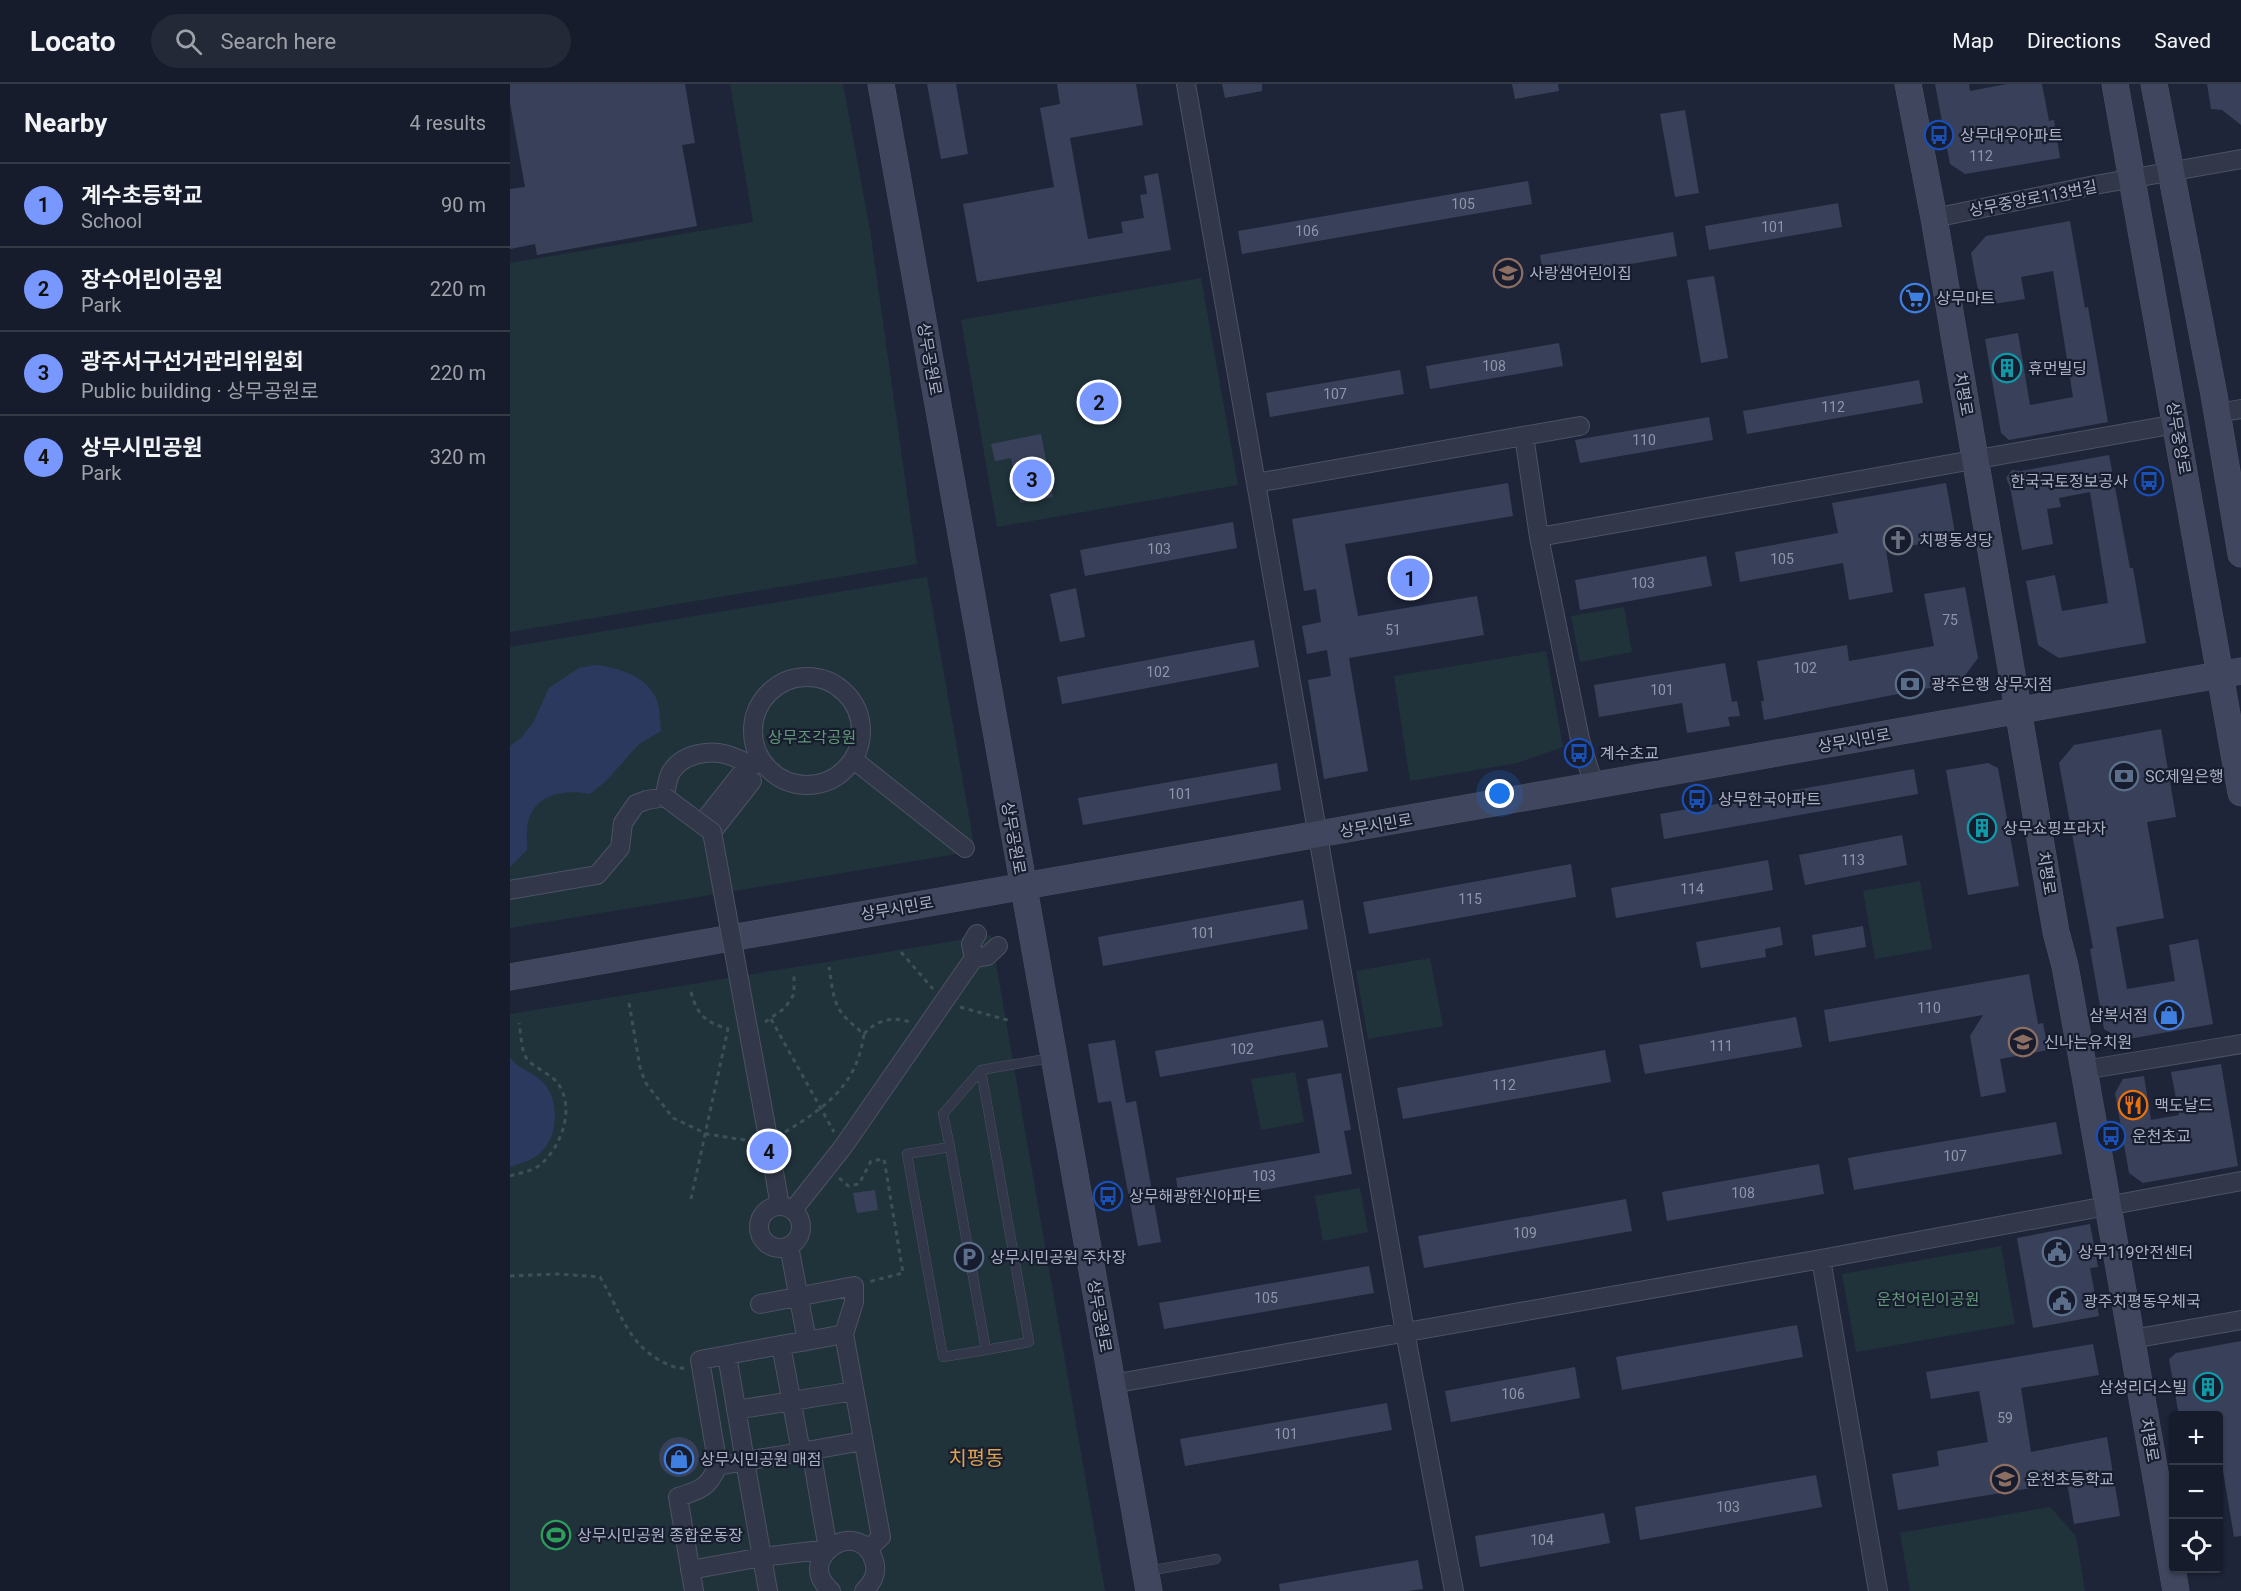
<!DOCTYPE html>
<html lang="en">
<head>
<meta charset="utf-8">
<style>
	:root { --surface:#161c2b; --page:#232937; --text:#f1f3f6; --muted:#9ea1a9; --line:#353a47; --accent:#7897ff }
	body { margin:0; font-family:Roboto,"Noto Sans KR",sans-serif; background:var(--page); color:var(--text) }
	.controls { position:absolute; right:18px; bottom:18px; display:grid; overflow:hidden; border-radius:6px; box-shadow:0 2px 4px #0004 }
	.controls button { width:54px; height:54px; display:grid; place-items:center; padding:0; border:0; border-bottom:2px solid var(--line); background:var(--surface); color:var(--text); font:30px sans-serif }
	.you { position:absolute; left:990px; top:710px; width:21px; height:21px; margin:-15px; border:4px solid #fff; border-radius:50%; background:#1a73e8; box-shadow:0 0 0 9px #1a73e833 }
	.badge { display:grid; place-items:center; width:39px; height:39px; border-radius:50%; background:var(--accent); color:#111; font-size:20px; font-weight:700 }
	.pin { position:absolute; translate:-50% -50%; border:3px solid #fff; box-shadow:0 2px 6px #0006 }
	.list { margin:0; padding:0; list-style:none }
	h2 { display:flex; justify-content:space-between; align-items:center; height:78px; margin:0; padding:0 24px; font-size:26px }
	h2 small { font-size:20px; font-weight:400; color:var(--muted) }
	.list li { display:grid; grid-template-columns:39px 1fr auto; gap:18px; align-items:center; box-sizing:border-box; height:84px; padding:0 24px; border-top:2px solid var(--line) }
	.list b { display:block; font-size:22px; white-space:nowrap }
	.list p { margin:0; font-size:20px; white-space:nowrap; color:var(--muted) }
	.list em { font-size:20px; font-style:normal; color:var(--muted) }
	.icon { flex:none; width:33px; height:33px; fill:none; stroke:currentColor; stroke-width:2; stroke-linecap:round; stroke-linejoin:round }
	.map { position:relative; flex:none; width:1731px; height:1507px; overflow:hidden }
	header { display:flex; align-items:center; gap:36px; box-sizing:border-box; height:84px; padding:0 30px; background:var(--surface); border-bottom:2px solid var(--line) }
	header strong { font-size:28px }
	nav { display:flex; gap:33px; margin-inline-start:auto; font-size:21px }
	.search { width:420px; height:54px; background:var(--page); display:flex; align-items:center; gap:15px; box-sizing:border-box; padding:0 21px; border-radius:33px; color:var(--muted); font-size:22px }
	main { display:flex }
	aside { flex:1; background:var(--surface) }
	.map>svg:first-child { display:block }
	.green { fill:#20333a }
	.water { fill:#2c395e }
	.building { fill:#39415a }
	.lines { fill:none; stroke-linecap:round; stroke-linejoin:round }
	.lane-casing { stroke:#4c5264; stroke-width:10 }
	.street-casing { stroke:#4c5264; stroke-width:20 }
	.secondary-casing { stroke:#4c5264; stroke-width:27 }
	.path { stroke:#3d5058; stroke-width:3; stroke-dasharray:4.5 4.5; stroke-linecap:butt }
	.lane { stroke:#323849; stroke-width:9 }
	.street { stroke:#323849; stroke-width:18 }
	.secondary { stroke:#3f465d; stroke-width:26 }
	.street-bridge-casing { stroke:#4c5264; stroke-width:20; stroke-linecap:butt }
	.street-bridge { stroke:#323849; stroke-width:18 }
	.labels { text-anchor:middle; stroke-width:4.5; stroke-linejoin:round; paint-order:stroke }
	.number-label { font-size:14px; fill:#8e96ab }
	.poi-label { font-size:16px; fill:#abb2c6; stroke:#171d2e; text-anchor:start }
	.street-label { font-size:16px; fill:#abb2c6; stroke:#171d2e }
	.park-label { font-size:16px; fill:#619977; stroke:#171d2e }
	.quarter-label { font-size:20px; fill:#dda34f; stroke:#171d2e }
</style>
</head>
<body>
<header>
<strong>Locato</strong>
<div class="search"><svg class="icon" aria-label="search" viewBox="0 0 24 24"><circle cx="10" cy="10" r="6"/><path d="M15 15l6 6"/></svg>Search here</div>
<nav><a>Map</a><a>Directions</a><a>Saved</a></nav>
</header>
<main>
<aside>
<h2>Nearby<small>4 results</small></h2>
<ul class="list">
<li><span class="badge">1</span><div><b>계수초등학교</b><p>School</p></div><em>90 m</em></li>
<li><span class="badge">2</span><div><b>장수어린이공원</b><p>Park</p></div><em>220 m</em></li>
<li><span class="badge">3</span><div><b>광주서구선거관리위원회</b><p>Public building · 상무공원로</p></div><em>220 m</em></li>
<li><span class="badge">4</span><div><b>상무시민공원</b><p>Park</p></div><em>320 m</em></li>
</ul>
</aside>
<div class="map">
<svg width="1731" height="1507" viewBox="0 0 1731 1507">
	<rect width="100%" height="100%" fill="#1e2539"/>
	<!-- green -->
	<path class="green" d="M220 0H333L360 146 407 480 0 548V179L243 138Z
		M691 194 728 401 487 443 451 236Z
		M417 493 465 767 0 844V563Z
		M1114 523 1122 568 1070 578 1061 532Z
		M1036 567 1053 663 1007 679 900 697 884 592Z
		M1410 797 1422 865 1365 875 1353 807Z
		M481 851 595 1507H0V930Z
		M920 874 933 942 858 955 846 887Z
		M785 988 794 1038 751 1046 741 995Z
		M850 1104 858 1148 813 1157 805 1112Z
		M1491 1162 1505 1240 1346 1268 1332 1190Z
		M1540 1423 1566 1452 1575 1507H1400L1390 1449Z"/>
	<!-- water -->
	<path class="water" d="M86 581C108 584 135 591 146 614 150 623 150 636 151 647L129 660 97 696 80 710C51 704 18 712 17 747 16 754 18 760 17 766L0 783V662L11 654 23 639 39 604 69 584Z
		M0 973C8 986 28 989 37 1003 49 1022 48 1053 30 1069 22 1077 10 1079 0 1083Z"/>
	<!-- building -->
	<path class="building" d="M0 0H175L185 59 172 61 187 142 27 171 25 160 0 165V105L15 103 0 19Z
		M417 0H446L458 70 431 75Z
		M547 0H626L633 41 560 54 578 155 613 149 611 138 634 134 630 111 637 110 634 92 648 89 661 166 467 198 453 120 544 103 530 24 550 20Z
		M712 0H752V7L715 14Z
		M1002 0H1048L1049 7 1005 15Z
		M1425 0H1459L1460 7 1497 0H1532L1539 37 1544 36 1550 74 1455 90 1440 80Z
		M1697 0H1731V41L1712 26 1701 25Z
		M1175 26 1189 109 1165 113 1150 30Z
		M1018 97 1022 120 732 170 728 147Z
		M1328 119 1332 143 1199 166 1195 142Z
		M1560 137 1575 224 1578 223 1598 338 1499 356 1491 349 1475 255 1508 249 1520 321 1563 313 1543 187 1511 193 1515 215 1471 222 1461 169 1476 152Z
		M1163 148 1167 172 1034 195 1030 171Z
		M1204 192 1218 274 1191 279 1177 196Z
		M1049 259 1053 282 920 305 916 282Z
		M890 286 894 310 760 333 756 309Z
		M1409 296 1413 319 1237 350 1233 327Z
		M1199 333 1203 356 1070 379 1065 356Z
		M531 350 543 413 510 419 501 374 485 377 481 360Z
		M1599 371 1620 484H1623L1636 559 1549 574 1528 561 1516 497 1545 491 1552 527 1598 519 1580 408 1549 414 1551 423 1537 425 1543 460 1512 466 1500 403 1496 394 1502 386 1511 387Z
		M998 399 1003 432 835 460 848 532 967 512 974 551 839 574 858 687 814 695 798 596 821 592 817 566 797 570 792 542 811 538 806 505 794 507 782 435Z
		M1436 399 1446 454 1376 466 1383 508 1339 516 1333 479 1230 498 1225 468 1328 449 1322 419Z
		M723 438 727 464 575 492 570 466Z
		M1196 472 1202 502 1070 526 1065 496Z
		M1455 503 1468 574 1450 598 1254 636 1251 617H1254L1247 577 1337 561 1339 577 1424 562 1414 510Z
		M566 504 575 553 550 558 540 510Z
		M744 556 749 583 552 620 547 593Z
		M1215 579 1222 618 1227 617 1230 632 1218 633 1220 642 1177 649 1172 619 1089 633 1084 601Z
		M1651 645 1666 733 1637 738 1654 834 1606 843 1617 905 1665 897 1659 861 1688 855 1703 940 1613 956 1594 945 1580 865 1583 864 1549 679 1564 661Z
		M767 679 771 706 573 741 568 714Z
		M1478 679 1488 684 1509 802 1458 811 1436 686Z
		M1404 685 1408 710 1154 755 1150 730Z
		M1392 751 1397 781 1295 801 1289 771Z
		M1258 776 1263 806 1106 834 1101 804Z
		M1061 780 1066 813 859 850 853 818Z
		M793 816 798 845 593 882 588 853Z
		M1353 842 1356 863 1305 872 1302 851Z
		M1270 843 1273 861 1255 865 1256 873 1191 884 1186 858Z
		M1519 890 1528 940 1533 939 1538 966 1490 975 1496 1008 1471 1013 1460 952 1473 931 1319 958 1314 926Z
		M1286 933 1292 963 1135 990 1129 961Z
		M813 936 818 963 650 993 645 967Z
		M605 956 616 1019 626 1017 651 1158 628 1162 601 1017 588 1019 578 960Z
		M1095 966 1101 998 893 1035 887 1004Z
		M1711 980 1728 1082 1633 1099 1619 1089 1605 1009 1613 995 1634 992 1641 1036 1669 1031 1661 988Z
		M831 989 841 1046 834 1047 842 1090 670 1121 666 1094 810 1069 797 995Z
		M1546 1038 1552 1070 1344 1106 1338 1074Z
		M1309 1080 1314 1110 1157 1137 1152 1108Z
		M365 1106 368 1126 347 1129 343 1109Z
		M1116 1115 1122 1147 914 1184 908 1152Z
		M1580 1140 1588 1183 1580 1184 1589 1232 1523 1244 1507 1154Z
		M859 1182 864 1209 654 1245 649 1219Z
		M1287 1241 1293 1273 1112 1306 1106 1273Z
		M1731 1257V1452L1724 1453 1713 1387 1708 1388V1332H1669L1659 1275 1666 1269Z
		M1583 1260 1589 1291 1511 1304 1521 1368 1597 1353 1610 1432 1564 1440 1557 1398 1388 1426 1382 1390 1429 1382 1427 1367 1478 1358 1469 1307 1421 1315 1416 1288Z
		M1065 1283 1070 1314 941 1338 935 1307Z
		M877 1319 882 1346 675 1382 670 1355Z
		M149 1373a20 20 0 1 1 40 0a20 20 0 1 1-40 0Z
		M1306 1391 1312 1423 1130 1456 1125 1423Z
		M1094 1429 1100 1459 970 1483 965 1452Z
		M908 1476 913 1505 898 1507H770L769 1500Z"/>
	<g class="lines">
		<!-- lane casing -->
		<g class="lane-casing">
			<path id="lane" d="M471 986 519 1258 476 1266
				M440 1063 397 1070 433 1273 476 1266 440 1063 433 1030 471 986 541 974
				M638 1487 706 1475"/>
		</g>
		<!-- street casing -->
		<g class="street-casing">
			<path id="street" d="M676 0 895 1248 944 1507
				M1424 134 1585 101 1731 75
				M1707 329 1731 325
				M1014 352 1029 453 1666 340
				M746 399 1070 342
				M1029 453 1070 655 1084 702
				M243 647a54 54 0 1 1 108 0a54 54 0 1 1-108 0Z
				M344 676 455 764
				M202 748 242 697 236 693 201 739 196 734 238 681
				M0 806 87 791 110 764 113 739 126 720 137 716 155 713C156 706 157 697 160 690 170 670 199 665 218 671 234 676 234 681 253 680
				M464 874 477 872 488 862
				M1574 986 1731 960
				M257 1048 270 1122
				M249 1143a21 21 0 1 1 42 0a21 21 0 1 1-42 0Z
				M283 1126 333 1063 464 874 461 860 467 850
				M279 1162 297 1257 271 1261 291 1368 353 1357
				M1311 1175 1368 1507
				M250 1220 344 1202V1218L334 1250
				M1622 1255 1731 1236
				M297 1257 334 1250 371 1453 358 1465
				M271 1261 217 1271 235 1377 291 1368
				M217 1271 190 1276 208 1382 235 1377 258 1507
				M602 1300 1311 1175 1731 1097
				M226 1326 344 1307
				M180 1486 252 1473 318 1465 301 1366
				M184 1507 168 1413C190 1406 198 1404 208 1382
				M321 1507C282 1474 350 1431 364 1477 368 1489 363 1498 354 1507"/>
		</g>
		<!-- secondary casing -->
		<g class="secondary-casing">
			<path id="secondary" d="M371 0 639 1507
				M1398 0 1424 134 1546 848 1555 882 1574 986 1666 1507
				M1605 0 1731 709
				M1644 0 1704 311 1731 470
				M0 893 1731 587"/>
		</g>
		<!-- path -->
		<path class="path" d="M391 868 423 905
			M181 908C187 931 196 939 219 945
			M119 919 130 983 135 998 163 1034 197 1050 241 1057
			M450 923 501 937
			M261 935 324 1048
			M255 938 275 924 284 910V890
			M354 950C367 936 382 932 400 938
			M275 1048C316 1023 347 1001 354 950 323 925 325 921 319 883
			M0 1092C10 1089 22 1087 30 1081 51 1063 65 1026 49 1001 42 990 25 985 17 975 11 967 11 949 9 939
			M329 1094 338 1102 349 1100 361 1077 374 1075 393 1189 358 1198
			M181 1115 218 945
			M0 1192 47 1190 90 1193C109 1224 116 1257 149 1276 158 1281 166 1285 176 1284"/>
		<!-- lane -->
		<use href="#lane" class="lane"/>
		<!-- street -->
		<use href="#street" class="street"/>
		<!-- secondary -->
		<use href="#secondary" class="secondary"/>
		<!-- street-bridge casing -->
		<g class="street-bridge-casing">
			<path id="street-bridge" d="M155 713 202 748 257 1048"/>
		</g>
		<!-- street-bridge -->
		<use href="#street-bridge" class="street-bridge"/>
	</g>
	<!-- icons -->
	<defs>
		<g id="bus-ring" transform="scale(1.5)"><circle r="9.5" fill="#171d2e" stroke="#1a4fb4" stroke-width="1.5"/><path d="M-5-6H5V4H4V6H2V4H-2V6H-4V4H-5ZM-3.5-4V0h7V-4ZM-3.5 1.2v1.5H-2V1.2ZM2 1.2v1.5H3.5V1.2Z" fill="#1a4fb4"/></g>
		<g id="school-ring" transform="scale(1.5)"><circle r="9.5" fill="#171d2e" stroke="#8d6e63" stroke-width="1.5"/><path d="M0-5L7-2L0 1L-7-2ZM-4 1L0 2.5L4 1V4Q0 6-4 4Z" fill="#8d6e63"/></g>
		<g id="supermarket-ring" transform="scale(1.5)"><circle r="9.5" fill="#171d2e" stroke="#3f7fe0" stroke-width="1.5"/><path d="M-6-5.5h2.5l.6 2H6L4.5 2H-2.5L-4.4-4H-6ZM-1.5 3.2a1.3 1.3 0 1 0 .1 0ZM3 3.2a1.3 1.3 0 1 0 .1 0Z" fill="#3f7fe0"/></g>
		<g id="building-ring" transform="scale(1.5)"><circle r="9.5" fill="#171d2e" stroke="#0f9aa8" stroke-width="1.5"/><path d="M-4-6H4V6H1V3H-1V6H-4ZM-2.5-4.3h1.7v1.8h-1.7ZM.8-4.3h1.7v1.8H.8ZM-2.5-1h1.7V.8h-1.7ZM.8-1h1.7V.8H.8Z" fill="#0f9aa8"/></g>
		<g id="church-ring" transform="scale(1.5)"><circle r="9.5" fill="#171d2e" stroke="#6b7280" stroke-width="1.5"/><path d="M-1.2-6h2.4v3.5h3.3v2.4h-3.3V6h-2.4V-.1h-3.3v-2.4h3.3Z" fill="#6b7280"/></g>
		<g id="bank-ring" transform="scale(1.5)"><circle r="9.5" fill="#171d2e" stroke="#5c6f8a" stroke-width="1.5"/><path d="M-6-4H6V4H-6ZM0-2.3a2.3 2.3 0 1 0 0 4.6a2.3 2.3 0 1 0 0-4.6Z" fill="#5c6f8a"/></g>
		<g id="shop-ring" transform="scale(1.5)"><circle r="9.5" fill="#171d2e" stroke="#3f7fe0" stroke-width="1.5"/><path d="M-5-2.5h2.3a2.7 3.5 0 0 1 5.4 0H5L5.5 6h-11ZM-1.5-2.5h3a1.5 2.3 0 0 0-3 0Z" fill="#3f7fe0"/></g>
		<g id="restaurant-ring" transform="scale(1.5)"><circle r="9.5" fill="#171d2e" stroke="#e8710a" stroke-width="1.5"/><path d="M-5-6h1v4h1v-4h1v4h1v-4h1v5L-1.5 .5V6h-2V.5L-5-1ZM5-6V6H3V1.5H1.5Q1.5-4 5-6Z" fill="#e8710a"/></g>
		<g id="civic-ring" transform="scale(1.5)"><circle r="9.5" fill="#171d2e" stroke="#5c6f8a" stroke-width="1.5"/><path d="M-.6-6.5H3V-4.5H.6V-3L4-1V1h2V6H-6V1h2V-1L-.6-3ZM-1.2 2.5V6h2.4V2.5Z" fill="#5c6f8a"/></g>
		<g id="parking-ring" transform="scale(1.5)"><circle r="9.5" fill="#171d2e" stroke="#5c6f8a" stroke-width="1.5"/><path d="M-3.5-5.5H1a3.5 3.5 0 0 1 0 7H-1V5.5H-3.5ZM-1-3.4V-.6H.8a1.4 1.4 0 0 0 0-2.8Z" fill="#5c6f8a"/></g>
		<g id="stadium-ring" transform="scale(1.5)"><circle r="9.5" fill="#171d2e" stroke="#2e9e5b" stroke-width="1.5"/><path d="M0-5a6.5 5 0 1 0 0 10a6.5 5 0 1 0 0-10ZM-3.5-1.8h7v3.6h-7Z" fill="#2e9e5b"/></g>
	</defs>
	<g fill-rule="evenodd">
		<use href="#bus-ring" x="1429" y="51"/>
		<use href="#school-ring" x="998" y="189"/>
		<use href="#supermarket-ring" x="1405" y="214"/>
		<use href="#building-ring" x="1497" y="284"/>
		<use href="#bus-ring" x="1639" y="397"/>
		<use href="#church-ring" x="1388" y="456"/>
		<use href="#bank-ring" x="1400" y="600"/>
		<use href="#bus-ring" x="1069" y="669"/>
		<use href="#bank-ring" x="1614" y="692"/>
		<use href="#bus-ring" x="1187" y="715"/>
		<use href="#building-ring" x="1472" y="744"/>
		<use href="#shop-ring" x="1659" y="931"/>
		<use href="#school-ring" x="1513" y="958"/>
		<use href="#restaurant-ring" x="1623" y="1021"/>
		<use href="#bus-ring" x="1601" y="1052"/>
		<use href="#bus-ring" x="598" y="1112"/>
		<use href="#civic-ring" x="1547" y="1168"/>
		<use href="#parking-ring" x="459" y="1173"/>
		<use href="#civic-ring" x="1552" y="1217"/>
		<use href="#building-ring" x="1698" y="1303"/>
		<use href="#shop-ring" x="169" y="1375"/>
		<use href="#school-ring" x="1495" y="1395"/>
		<use href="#stadium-ring" x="46" y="1451"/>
	</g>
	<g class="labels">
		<!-- number labels -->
		<g class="number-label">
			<text x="1471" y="77">112</text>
			<text x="953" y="125">105</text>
			<text x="1263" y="148">101</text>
			<text x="797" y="152">106</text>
			<text x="984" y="287">108</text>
			<text x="825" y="315">107</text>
			<text x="1323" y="328">112</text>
			<text x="1134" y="361">110</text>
			<text x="649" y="470">103</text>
			<text x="1272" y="480">105</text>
			<text x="1133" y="504">103</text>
			<text x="1440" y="541">75</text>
			<text x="883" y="551">51</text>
			<text x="1295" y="589">102</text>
			<text x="648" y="593">102</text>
			<text x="1152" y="611">101</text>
			<text x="670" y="715">101</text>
			<text x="1343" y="781">113</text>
			<text x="1182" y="810">114</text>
			<text x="960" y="820">115</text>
			<text x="693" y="854">101</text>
			<text x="1419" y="929">110</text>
			<text x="1211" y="967">111</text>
			<text x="732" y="970">102</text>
			<text x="994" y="1006">112</text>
			<text x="1445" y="1077">107</text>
			<text x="754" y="1097">103</text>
			<text x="1233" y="1114">108</text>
			<text x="1015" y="1154">109</text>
			<text x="756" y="1219">105</text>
			<text x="1003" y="1315">106</text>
			<text x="1495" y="1339">59</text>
			<text x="776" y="1355">101</text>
			<text x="1218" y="1428">103</text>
			<text x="1032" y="1461">104</text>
		</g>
		<!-- poi labels -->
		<g class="poi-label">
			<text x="1450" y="57">상무대우아파트</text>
			<text x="1019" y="195">사랑샘어린이집</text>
			<text x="1426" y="220">상무마트</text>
			<text x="1518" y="290">휴먼빌딩</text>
			<text x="1618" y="403" text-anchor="end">한국국토정보공사</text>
			<text x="1409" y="462">치평동성당</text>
			<text x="1421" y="606">광주은행 상무지점</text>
			<text x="1090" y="675">계수초교</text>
			<text x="1635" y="698">SC제일은행</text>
			<text x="1208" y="721">상무한국아파트</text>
			<text x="1493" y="750">상무쇼핑프라자</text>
			<text x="1638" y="937" text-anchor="end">삼복서점</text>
			<text x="1534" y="964">신나는유치원</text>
			<text x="1644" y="1027">맥도날드</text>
			<text x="1622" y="1058">운천초교</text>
			<text x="619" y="1118">상무해광한신아파트</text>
			<text x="1568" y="1174">상무119안전센터</text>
			<text x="480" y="1179">상무시민공원 주차장</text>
			<text x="1573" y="1223">광주치평동우체국</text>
			<text x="1677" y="1309" text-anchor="end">삼성리더스빌</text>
			<text x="190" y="1381">상무시민공원 매점</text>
			<text x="1516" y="1401">운천초등학교</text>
			<text x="67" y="1457">상무시민공원 종합운동장</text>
		</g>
		<!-- street labels -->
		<g class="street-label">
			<text transform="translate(1523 114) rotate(-11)" y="6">상무중앙로113번길</text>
			<text transform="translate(420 275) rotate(80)" y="6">상무공원로</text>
			<text transform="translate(1454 310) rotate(80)" y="6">치평로</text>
			<text transform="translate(1669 354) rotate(80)" y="6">상무중앙로</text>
			<text transform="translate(1344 656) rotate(-10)" y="6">상무시민로</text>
			<text transform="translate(866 741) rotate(-10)" y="6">상무시민로</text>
			<text transform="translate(504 754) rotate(80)" y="6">상무공원로</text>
			<text transform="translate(1537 789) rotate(81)" y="6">치평로</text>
			<text transform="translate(387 824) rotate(-10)" y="6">상무시민로</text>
			<text transform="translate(590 1232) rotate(80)" y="6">상무공원로</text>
			<text transform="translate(1640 1356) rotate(80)" y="6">치평로</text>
		</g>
		<!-- park labels -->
		<g class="park-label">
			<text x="302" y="659">상무조각공원</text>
			<text x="1418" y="1221">운천어린이공원</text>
		</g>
		<!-- quarter labels -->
		<g class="quarter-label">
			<text x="466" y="1381">치평동</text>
		</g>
	</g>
</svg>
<div class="controls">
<button>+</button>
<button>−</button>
<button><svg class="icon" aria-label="locate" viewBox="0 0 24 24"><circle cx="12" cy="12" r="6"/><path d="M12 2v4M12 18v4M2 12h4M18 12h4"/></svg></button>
</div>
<div class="you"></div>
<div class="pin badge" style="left:900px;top:494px">1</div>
<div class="pin badge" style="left:589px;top:318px">2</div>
<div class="pin badge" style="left:522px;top:395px">3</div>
<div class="pin badge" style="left:259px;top:1067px">4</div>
</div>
</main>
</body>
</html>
